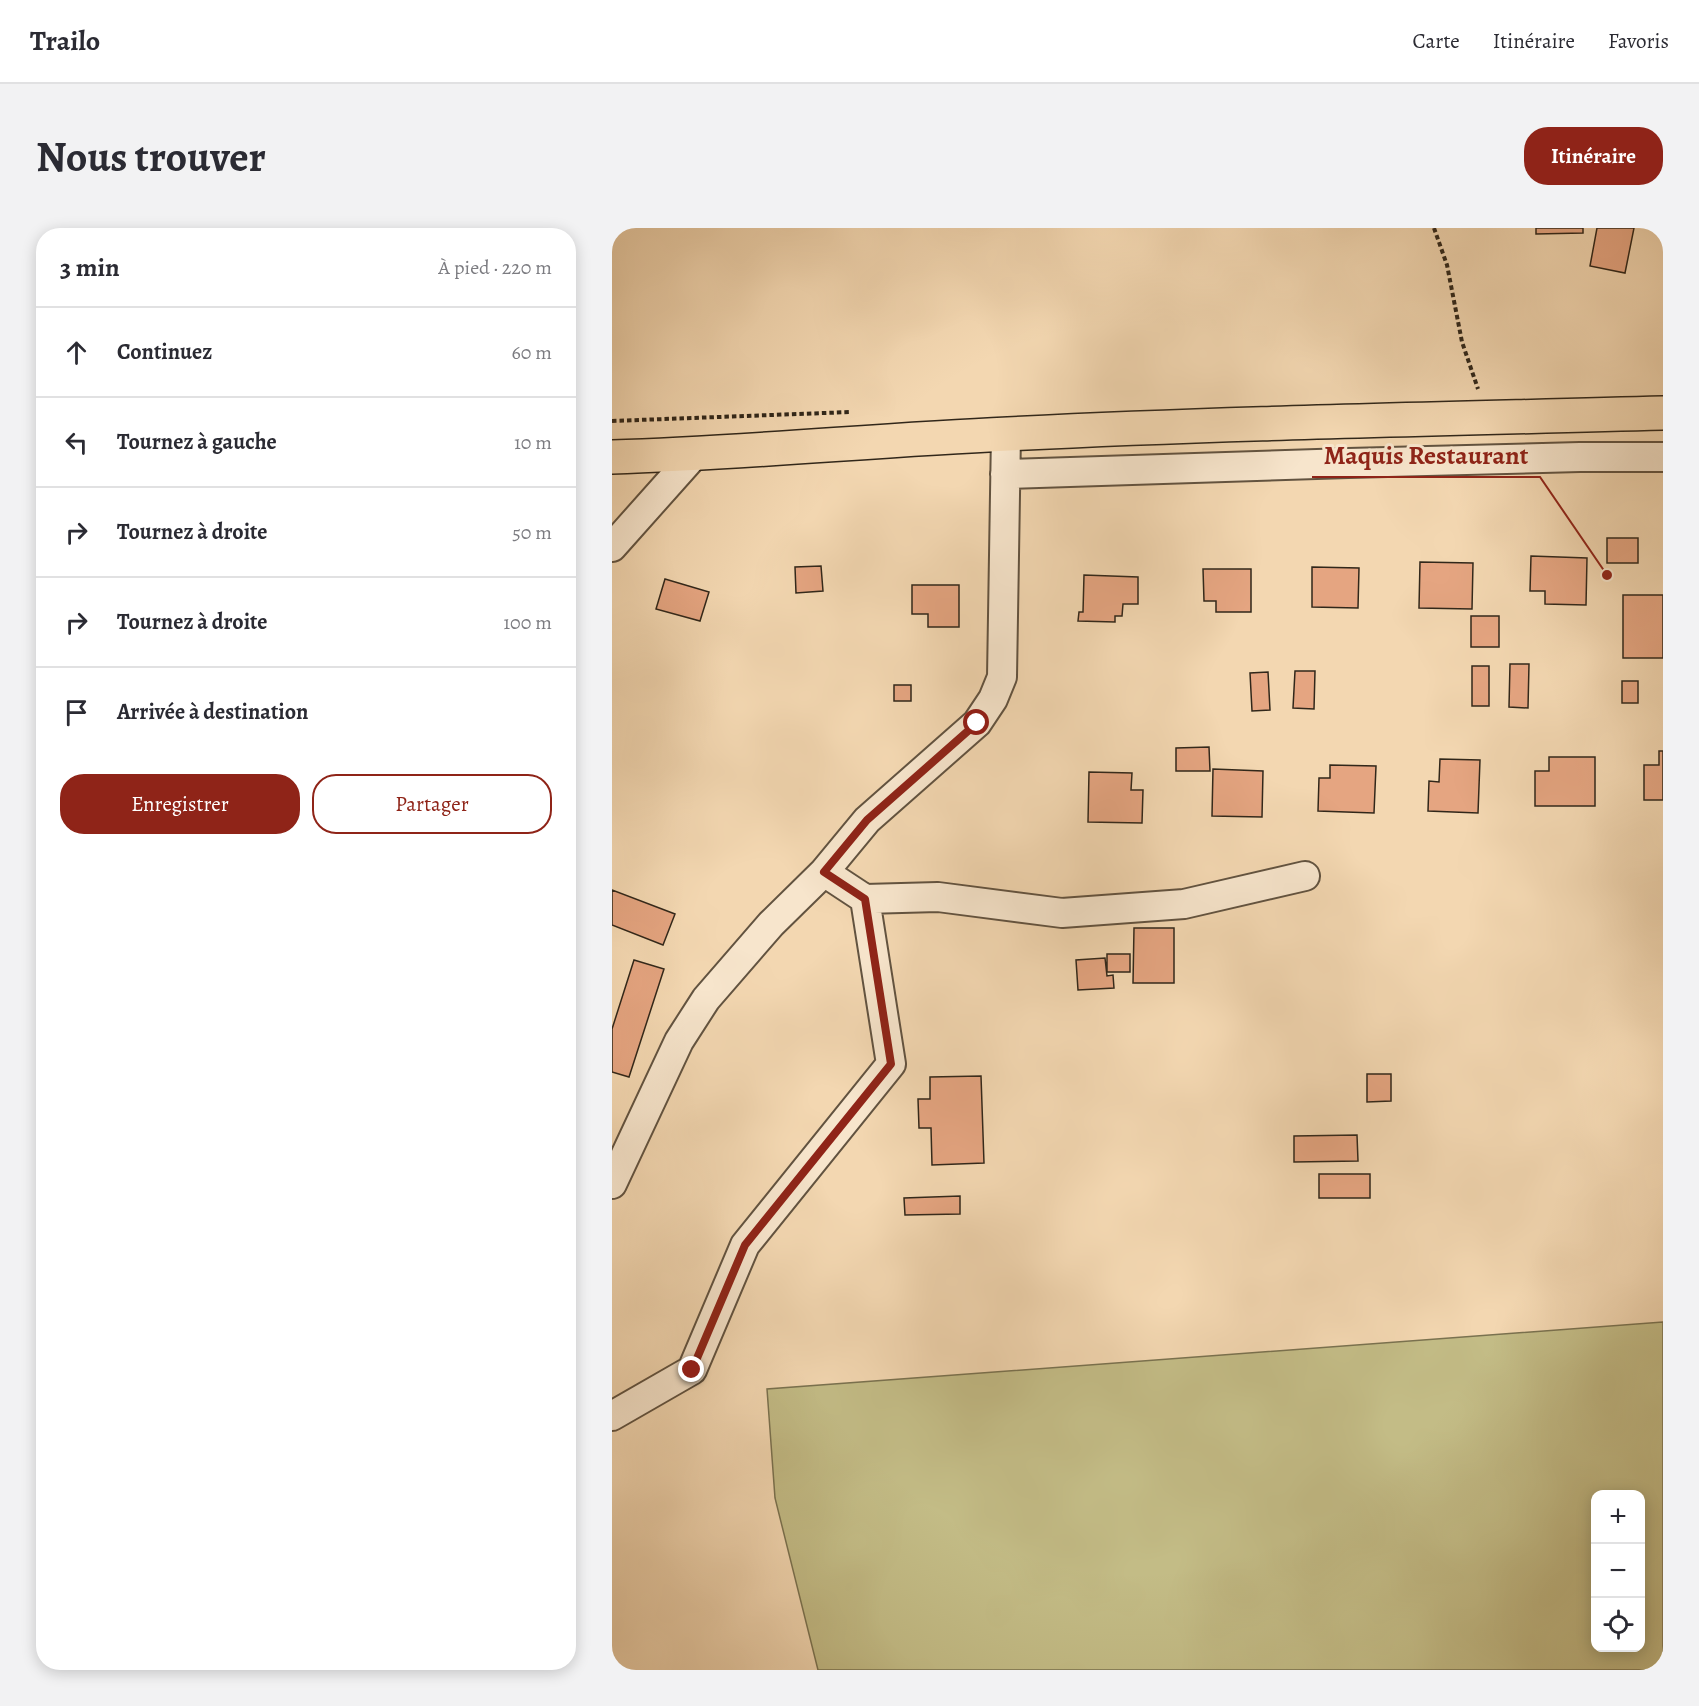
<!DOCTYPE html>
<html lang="fr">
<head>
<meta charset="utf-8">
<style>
	:root { --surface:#fff; --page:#f2f2f3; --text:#2b2b33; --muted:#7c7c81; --line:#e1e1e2; --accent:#8f2418 }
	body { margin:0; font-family:Alegreya,serif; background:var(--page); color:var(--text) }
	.controls { position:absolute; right:18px; bottom:18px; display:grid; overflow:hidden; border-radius:12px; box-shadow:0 3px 15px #0003 }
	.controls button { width:54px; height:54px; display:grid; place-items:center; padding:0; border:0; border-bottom:2px solid var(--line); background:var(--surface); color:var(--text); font:30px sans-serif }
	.stop { position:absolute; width:18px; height:18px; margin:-14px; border:4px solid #8f2418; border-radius:50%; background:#fff }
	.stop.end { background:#8f2418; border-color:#fff; box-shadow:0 2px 6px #0008 }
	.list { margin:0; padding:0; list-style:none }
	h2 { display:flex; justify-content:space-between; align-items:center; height:78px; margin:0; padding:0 24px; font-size:26px }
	h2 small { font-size:20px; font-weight:400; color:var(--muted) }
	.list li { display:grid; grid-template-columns:39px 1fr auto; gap:18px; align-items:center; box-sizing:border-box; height:90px; padding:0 24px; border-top:2px solid var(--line) }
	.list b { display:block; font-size:22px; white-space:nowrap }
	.list em { font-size:20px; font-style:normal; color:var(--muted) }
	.actions { display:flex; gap:12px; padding:18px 24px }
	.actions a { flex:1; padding:14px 0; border:2px solid var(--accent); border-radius:24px; text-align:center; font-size:21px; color:var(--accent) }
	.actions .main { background:var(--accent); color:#fff }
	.icon { flex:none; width:33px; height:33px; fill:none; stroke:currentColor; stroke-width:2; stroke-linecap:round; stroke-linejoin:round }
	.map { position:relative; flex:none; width:1051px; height:1442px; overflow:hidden; border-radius:24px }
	header { display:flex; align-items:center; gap:36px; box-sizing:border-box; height:84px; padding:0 30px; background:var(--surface); border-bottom:2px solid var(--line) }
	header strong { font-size:28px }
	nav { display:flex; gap:33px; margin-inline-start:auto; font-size:21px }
	.intro { display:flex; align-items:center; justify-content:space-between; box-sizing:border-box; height:144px; padding:0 36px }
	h1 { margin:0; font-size:42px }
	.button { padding:15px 27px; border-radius:24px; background:var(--accent); color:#fff; font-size:21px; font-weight:700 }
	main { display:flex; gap:36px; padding:0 36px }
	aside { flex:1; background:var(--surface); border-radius:24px; box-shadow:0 3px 15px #0003 }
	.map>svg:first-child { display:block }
	.green { fill:#c3bc86; stroke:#7a7250; stroke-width:1.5; fill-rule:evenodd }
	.building { fill:#e5a581; stroke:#31271a; stroke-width:1.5 }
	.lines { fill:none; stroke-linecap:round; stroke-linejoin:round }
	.minor-casing { stroke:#625340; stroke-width:32 }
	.trunk-casing { stroke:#31271a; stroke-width:36 }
	.path { stroke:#31271a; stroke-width:4; stroke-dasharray:4.5 3; stroke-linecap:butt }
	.minor { stroke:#f7e5cc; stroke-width:28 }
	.trunk { stroke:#f3d7b1; stroke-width:33 }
	.route { stroke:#8f2418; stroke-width:8 }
	.leader { fill:none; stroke:#8f2418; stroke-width:2 }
	.callout-dot { fill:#8f2418; stroke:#f7e5cc; stroke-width:2 }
	.callout-label { font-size:26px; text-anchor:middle; font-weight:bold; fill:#8f2418; stroke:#f7e5cc; stroke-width:6; stroke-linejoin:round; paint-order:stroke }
</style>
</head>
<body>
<header>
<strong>Trailo</strong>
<nav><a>Carte</a><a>Itinéraire</a><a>Favoris</a></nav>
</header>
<div class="intro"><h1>Nous trouver</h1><a class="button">Itinéraire</a></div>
<main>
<aside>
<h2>3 min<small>À pied · 220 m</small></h2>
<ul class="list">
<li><svg class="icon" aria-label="ahead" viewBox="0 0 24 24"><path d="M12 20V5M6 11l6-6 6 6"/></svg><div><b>Continuez</b></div><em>60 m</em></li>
<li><svg class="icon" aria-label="left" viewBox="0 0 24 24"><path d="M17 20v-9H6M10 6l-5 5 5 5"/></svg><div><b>Tournez à gauche</b></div><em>10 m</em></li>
<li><svg class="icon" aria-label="right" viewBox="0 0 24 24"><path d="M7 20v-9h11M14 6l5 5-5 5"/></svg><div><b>Tournez à droite</b></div><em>50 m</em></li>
<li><svg class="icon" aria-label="right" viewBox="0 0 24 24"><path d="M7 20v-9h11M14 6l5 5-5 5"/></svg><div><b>Tournez à droite</b></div><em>100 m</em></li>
<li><svg class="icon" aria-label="arrive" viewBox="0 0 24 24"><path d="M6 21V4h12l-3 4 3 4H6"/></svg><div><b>Arrivée à destination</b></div></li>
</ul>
<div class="actions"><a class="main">Enregistrer</a><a>Partager</a></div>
</aside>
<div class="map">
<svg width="1051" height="1442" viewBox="0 0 1051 1442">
	<rect width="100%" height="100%" fill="#f3d7b1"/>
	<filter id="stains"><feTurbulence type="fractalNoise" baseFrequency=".00333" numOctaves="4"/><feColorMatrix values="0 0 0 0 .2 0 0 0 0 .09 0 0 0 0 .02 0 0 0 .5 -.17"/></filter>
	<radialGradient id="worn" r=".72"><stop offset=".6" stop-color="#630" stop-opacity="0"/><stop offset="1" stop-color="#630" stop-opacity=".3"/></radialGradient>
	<!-- green -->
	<path class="green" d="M1051 1094V1442H206L163 1270 155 1161ZM1028 1266V1420H984V1266Z"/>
	<!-- building -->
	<path class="building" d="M924 0H971V5L924 6Z
		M985 0H1022L1013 45 978 38Z
		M995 310H1026V335H995Z
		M919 328 975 330 974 377 933 376V363H918Z
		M808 334 861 335 860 381 807 380Z
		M209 338 211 363 184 365 183 339Z
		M700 339 747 340 746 380 700 379Z
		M591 341H639V384H604V373H592Z
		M472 347 526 349V376H511L510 388H503V394L466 393 467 384H471Z
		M53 351 97 364 88 393 44 381Z
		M300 357H347V399H316V386H300Z
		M1011 367H1051V430H1011Z
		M859 388H887V419H859Z
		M898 436H917L916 480 897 479Z
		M860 438H877V478H860Z
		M683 443H703L702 481 681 480Z
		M656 444 658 482 640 483 638 445Z
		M1010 453H1026V475H1010Z
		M282 457H299V473H282Z
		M597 519 598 543H564V520Z
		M1047 523H1051V572H1032V537H1047Z
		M937 529H983V578H923V543H937Z
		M828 531 868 532 866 585 816 583 817 553 827 554Z
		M718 537 764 538 762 585 706 583 707 550H718Z
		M601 541 651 543 650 589 600 588Z
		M477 544 520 545 519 562H531L530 595 476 594Z
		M0 662 63 686 51 717 0 697Z
		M522 700H562V755H521Z
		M495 726H518V744H495Z
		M493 730 495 748 501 747 502 760 466 762 464 732Z
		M22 732 52 741 17 849 0 844V801Z
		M755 846H779V873L755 874Z
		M369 848 372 935 320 937 319 900H307L306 871H318V849Z
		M745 907 746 933 682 934V908Z
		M707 946H758V970H707Z
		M348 968V986L293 987 292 970Z"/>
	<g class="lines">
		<!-- minor casing -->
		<g class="minor-casing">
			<path id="minor" d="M393 246 736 235 968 229H1051
				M0 319 82 227
				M253 671 326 669 450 685 572 676 693 648
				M0 956 67 813 94 771 159 696 212 644 255 592 365 495 381 471 390 449 394 206
				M0 1188 80 1142 133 1017 279 836 253 671 212 644"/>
		</g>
		<!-- trunk casing -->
		<g class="trunk-casing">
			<path id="trunk" d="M0 229C132 225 264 212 396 206 614 195 833 191 1051 185"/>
		</g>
		<!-- path -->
		<path class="path" d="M822 0 835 37 850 114 866 161
			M0 193 239 184"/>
		<!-- minor -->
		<use href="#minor" class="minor"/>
		<!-- trunk -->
		<use href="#trunk" class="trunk"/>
	</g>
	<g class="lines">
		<!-- route -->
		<path class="route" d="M80 1142 133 1017 279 836 253 671 212 644 255 592 365 495"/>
	</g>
	<!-- callouts -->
	<path class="leader" d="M995 347L928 249H700"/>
	<circle class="callout-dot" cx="995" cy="347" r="6"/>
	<g class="callout-label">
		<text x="814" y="236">Maquis Restaurant</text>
	</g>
	<rect width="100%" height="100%" filter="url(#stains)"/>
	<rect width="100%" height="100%" fill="url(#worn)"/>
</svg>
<div class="controls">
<button>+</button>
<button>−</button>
<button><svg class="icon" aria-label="locate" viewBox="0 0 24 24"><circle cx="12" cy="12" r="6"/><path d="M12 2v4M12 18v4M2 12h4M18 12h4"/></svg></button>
</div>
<div class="stop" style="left:365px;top:495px"></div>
<div class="stop end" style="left:80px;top:1142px"></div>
</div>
</main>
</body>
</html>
